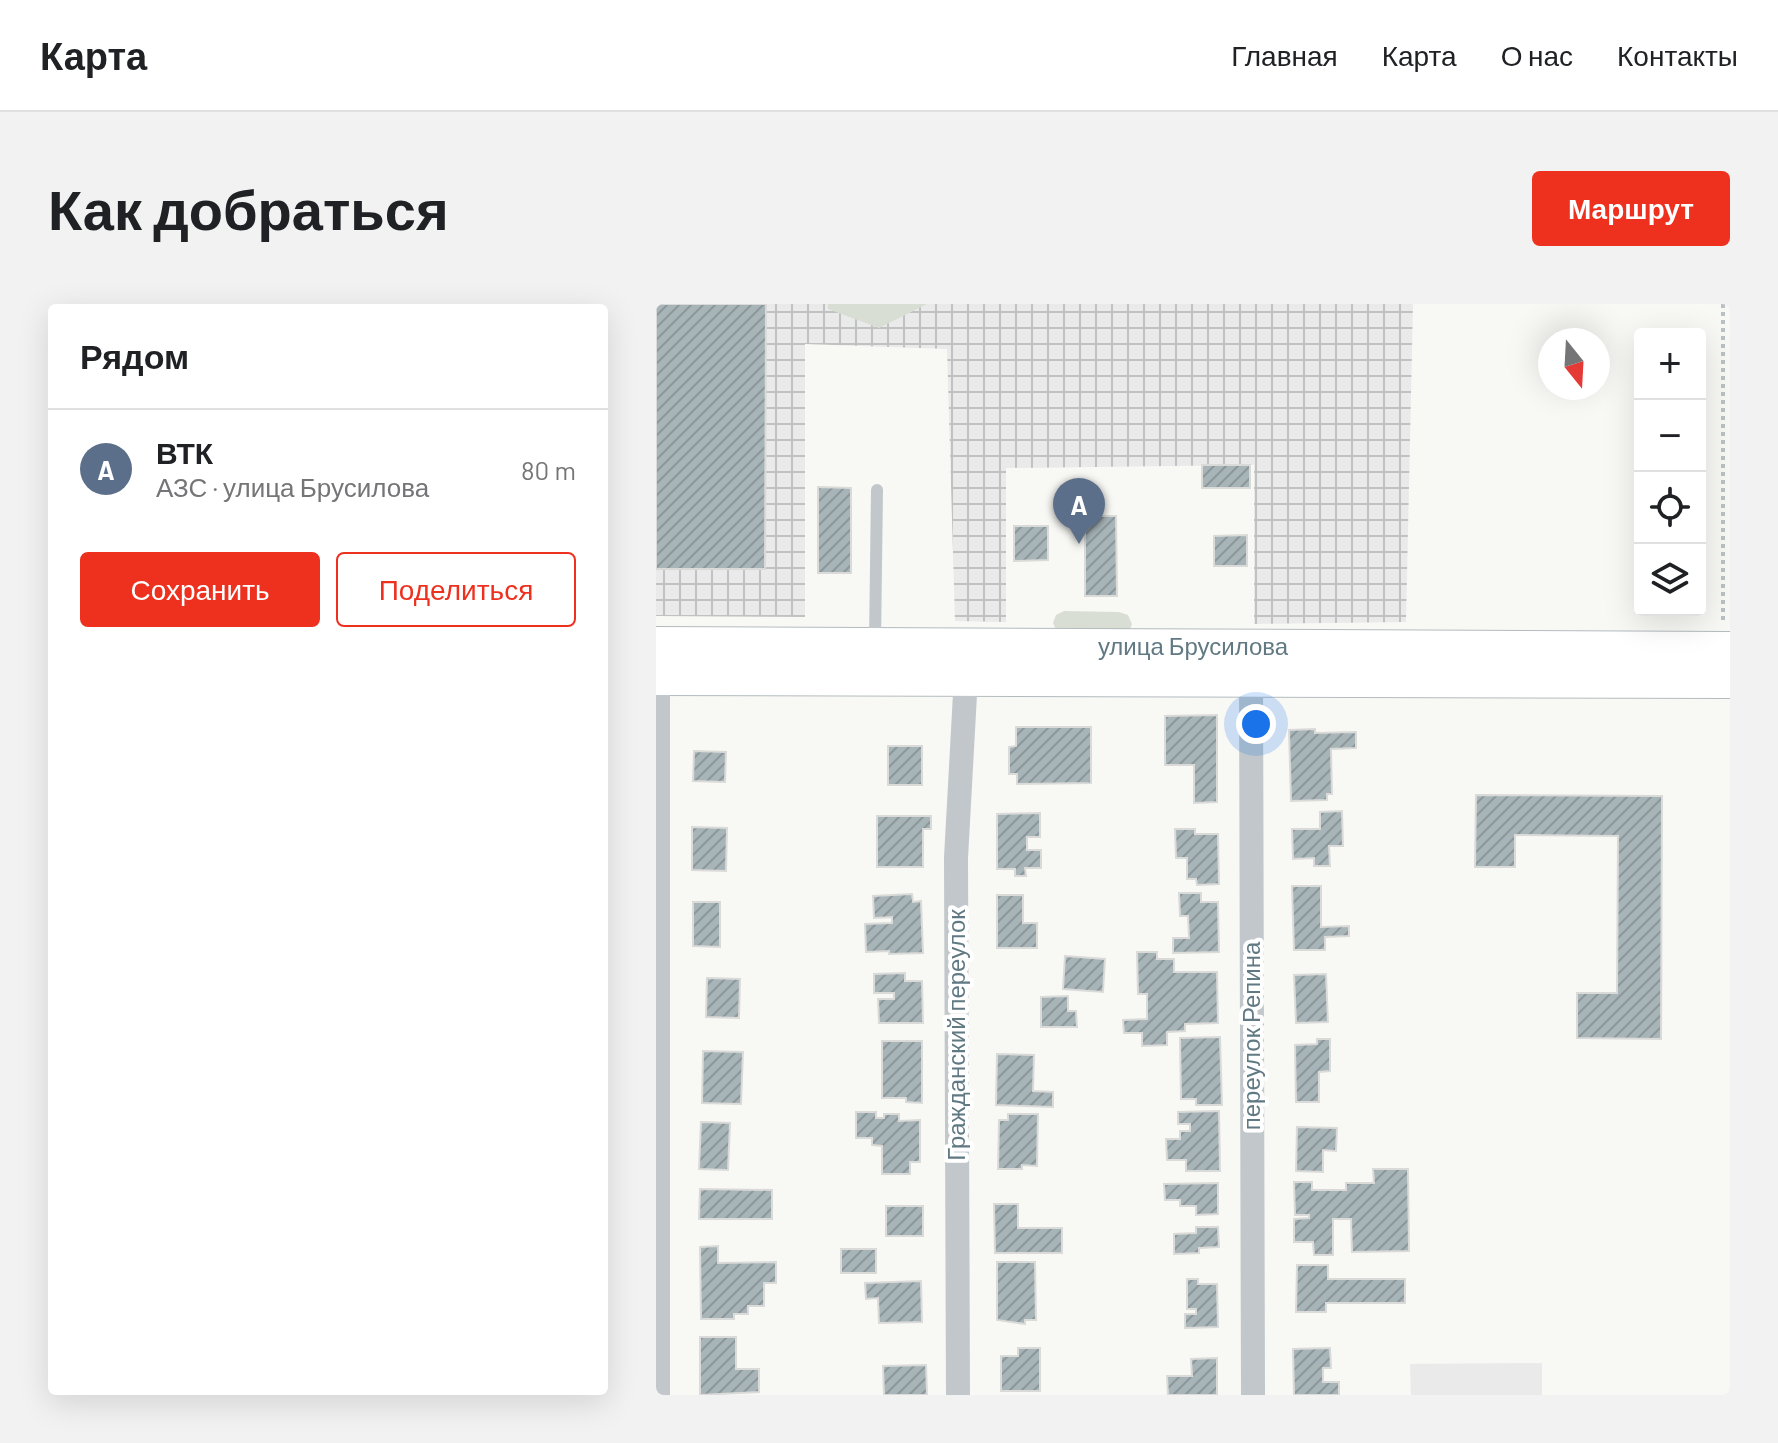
<!DOCTYPE html>
<html lang="ru">
<head>
<meta charset="utf-8">
<style>
	:root { --surface:#fff; --page:#f2f2f2; --text:#202124; --muted:#757577; --line:#e0e0e0; --accent:#ee311f }
	body { margin:0; font-family:Barlow,sans-serif; background:var(--page); color:var(--text) }
	.controls { position:absolute; right:24px; top:24px; display:grid; overflow:hidden; border-radius:8px; box-shadow:0 8px 32px #0002 }
	.controls button { width:72px; height:72px; display:grid; place-items:center; padding:0; border:0; border-bottom:2px solid var(--line); background:var(--surface); color:var(--text); font:40px sans-serif }
	.compass { position:absolute; left:882px; top:24px; width:72px; height:72px; border-radius:50%; background:var(--surface); box-shadow:0 8px 32px #0002; rotate:162deg }
	.you { position:absolute; left:600px; top:420px; width:28px; height:28px; margin:-20px; border:6px solid #fff; border-radius:50%; background:#1a73e8; box-shadow:0 0 0 12px #1a73e833 }
	.badge { display:grid; place-items:center; width:52px; height:52px; border-radius:50%; background:var(--accent); color:#fff; font-size:26px; font-weight:700 }
	.pin { position:absolute; translate:-50% -66px; filter:drop-shadow(0 2px 4px #0008) }
	.pin::after { content:''; position:absolute; top:42px; width:28px; height:24px; background:inherit; clip-path:polygon(0 0,100% 0,50% 100%) }
	.list { margin:0; padding:0; list-style:none }
	h2 { display:flex; justify-content:space-between; align-items:center; height:104px; margin:0; padding:0 32px; font-size:34px }
	h2 small { font-size:26px; font-weight:400; color:var(--muted) }
	.list li { display:grid; grid-template-columns:52px 1fr auto; gap:24px; align-items:center; box-sizing:border-box; height:120px; padding:0 32px; border-top:2px solid var(--line) }
	.list b { display:block; font-size:30px; white-space:nowrap }
	.list p { margin:0; font-size:26px; white-space:nowrap; color:var(--muted) }
	.list em { font-size:26px; font-style:normal; color:var(--muted) }
	.actions { display:flex; gap:16px; padding:24px 32px }
	.actions a { flex:1; padding:18px 0; border:2px solid var(--accent); border-radius:8px; text-align:center; font-size:28px; color:var(--accent) }
	.actions .main { background:var(--accent); color:#fff }
	.icon { flex:none; width:44px; height:44px; fill:none; stroke:currentColor; stroke-width:2; stroke-linecap:round; stroke-linejoin:round }
	.map { position:relative; flex:none; width:1074px; height:1091px; overflow:hidden; border-radius:8px }
	header { display:flex; align-items:center; gap:48px; box-sizing:border-box; height:112px; padding:0 40px; background:var(--surface); border-bottom:2px solid var(--line) }
	header strong { font-size:38px }
	nav { display:flex; gap:44px; margin-inline-start:auto; font-size:28px }
	.intro { display:flex; align-items:center; justify-content:space-between; box-sizing:border-box; height:192px; padding:0 48px }
	h1 { margin:0; font-size:56px }
	.button { padding:20px 36px; border-radius:8px; background:var(--accent); color:#fff; font-size:28px; font-weight:700 }
	main { display:flex; gap:48px; padding:0 48px }
	aside { flex:1; background:var(--surface); border-radius:8px; box-shadow:0 8px 32px #0002 }
	.map>svg:first-child { display:block }
	.built { fill:#e9eae9 }
	.industrial { fill:url(#industrial-grid) }
	.grass { fill:#d9ded4 }
	.building { fill:url(#building-hatch); stroke:#dadad8; stroke-width:2 }
	.lines { fill:none; stroke-linecap:round; stroke-linejoin:round }
	.primary-casing { stroke:#b4bbbe; stroke-width:40 }
	.path { stroke:#bbc0c2; stroke-width:4; stroke-dasharray:4 4; stroke-linecap:butt }
	.lane { stroke:#c1c7ca; stroke-width:12 }
	.street { stroke:#c1c7ca; stroke-width:24 }
	.primary { stroke:#fff; stroke-width:38 }
	.labels { text-anchor:middle; stroke-width:8; stroke-linejoin:round; paint-order:stroke }
	.street-label { font-size:24px; fill:#617983; stroke:#fff }
</style>
</head>
<body>
<header>
<strong>Карта</strong>
<nav><a>Главная</a><a>Карта</a><a>О нас</a><a>Контакты</a></nav>
</header>
<div class="intro"><h1>Как добраться</h1><a class="button">Маршрут</a></div>
<main>
<aside>
<h2>Рядом<small></small></h2>
<ul class="list">
<li><span class="badge" style="background:#5c6f8a">A</span><div><b>ВТК</b><p>АЗС · улица Брусилова</p></div><em>80 m</em></li>
</ul>
<div class="actions"><a class="main">Сохранить</a><a>Поделиться</a></div>
</aside>
<div class="map">
<svg width="1074" height="1091" viewBox="0 0 1074 1091">
	<defs>
		<pattern id="industrial-grid" width="8" height="8" patternUnits="userSpaceOnUse" patternTransform="scale(2)"><rect width="8" height="8" fill="#e9eae9"/><path d="M0 4h8M4 0v8" fill="none" stroke="#c0c2c2"/></pattern>
		<pattern id="building-hatch" width="6" height="6" patternUnits="userSpaceOnUse" patternTransform="scale(2)"><rect width="6" height="6" fill="#a7b4b8"/><path d="M-1 1l2-2M0 6l6-6M5 7l2-2" fill="none" stroke="#8b979b"/></pattern>
	</defs>
	<rect width="100%" height="100%" fill="#f8f8f5"/>
	<!-- built -->
	<path class="built" d="M886 1059V1091H755L754 1060Z"/>
	<!-- industrial -->
	<path class="industrial" d="M0 0H757L750 318 598 320V161H593L350 164V318L299 317 291 45 149 40V313L0 312Z"/>
	<!-- grass -->
	<path class="grass" d="M172 0H271L223 24 172 5Z
		M408 307 463 308 472 311 476 320 473 328H401L397 319 400 311Z"/>
	<!-- building -->
	<path class="building" d="M0 0H110L109 265H0Z
		M546 161H594V184H546Z
		M162 183 195 184V269H162Z
		M429 212H460L461 292H429Z
		M358 222H392V256L358 257Z
		M591 231V262H558V232Z
		M561 411V498L538 499V461H509V412Z
		M360 423H435V479L361 480V470H353V443L360 442Z
		M659 425V429L700 428V444L675 445 676 490H671V496L635 497 633 426Z
		M232 442H266V481H232Z
		M38 447 70 448 69 478 37 477Z
		M820 491 1006 492 1005 735 921 734V689H961L962 532 859 531V563H819Z
		M686 507 687 542H673L674 562H658V554L637 555 636 525H664V508Z
		M384 509V533H371V546H385V564H369L370 572H359V565H341V510Z
		M221 512H275V525H267V563H221Z
		M36 523 71 524 70 567 36 566Z
		M519 525H539V530H562L563 580 541 581 540 575H531V554H520Z
		M636 582H665V623L693 622V632L669 633V646H638Z
		M523 589H545V598H562L563 648 517 649V634H533L532 612H524Z
		M256 590 257 598 265 597 267 649 233 650V647L210 648 209 620 236 619V613L218 614 217 592Z
		M341 591H367V619H381V644H341Z
		M37 598H64V643L37 642Z
		M481 648H501V655H518V668H561L562 719 529 720V727L511 728V741L486 742V729H468L467 716 491 715V690H482Z
		M409 652 449 655 447 688 407 685Z
		M249 669V677H266L267 719H223L222 695H238V689H218V670Z
		M670 670 672 718 640 719 638 671Z
		M51 674 84 675 83 714 50 713Z
		M412 692V707H420L421 723H385V693Z
		M564 733 566 801H540V795H525L524 734Z
		M661 735H674V767L663 768V798H640L639 741 661 740Z
		M226 737H266V799L250 798V794H226Z
		M47 747 87 748 85 800 46 799Z
		M341 750 378 751 377 787 397 788V803L340 801Z
		M563 807 564 867H530V856H511L510 835H524V827H534V820H522V808Z
		M200 808H220V814H228V810H243V817L264 816V858H254V870H226V842L216 841V834H200Z
		M352 810H382L381 862 366 861V865H342L343 816H352Z
		M45 818 74 819 72 866 43 865Z
		M641 823 681 824 680 847 667 846V868L640 867Z
		M717 865H752L753 947 696 948 695 915H677V951H658L657 938H638V915L653 914V911H639L638 878H656V886H690V879H718Z
		M562 879V910L540 911V902H524V896H509L508 880Z
		M44 885 116 886V915H43Z
		M338 900H362V924H406V949H339Z
		M230 902H267V932H230Z
		M540 923H562L563 943 543 944V949L518 950V930L540 929Z
		M62 942V959L120 958V979H108V1002H92V1010H78V1015H45L44 943Z
		M185 945H220V969H185Z
		M341 958H379L380 1016H369V1020L341 1016Z
		M641 961H672V975H749V999H670V1008H640Z
		M531 975H542V980H561L562 1023 529 1024V1010H540V1005H531Z
		M265 977 266 1018 223 1019 222 994 210 995 209 979Z
		M44 1033H80V1065H103V1088L44 1091Z
		M362 1044H384V1087H345V1052H362Z
		M674 1044 675 1064H667V1078H683V1091H638L637 1045Z
		M561 1054V1091H512L511 1072H536L535 1055Z
		M270 1061 271 1091H228L227 1062Z"/>
	<g class="lines">
		<!-- primary casing -->
		<g class="primary-casing">
			<path id="primary" d="M0 342 1074 347
				M0 372 1074 375"/>
		</g>
		<!-- path -->
		<path class="path" d="M1067 0V318"/>
		<!-- lane -->
		<path class="lane" d="M219 339 221 186"/>
		<!-- street -->
		<path class="street" d="M2 372V1091
			M595 372 597 1091
			M302 1091 300 554 310 372"/>
		<!-- primary -->
		<use href="#primary" class="primary"/>
	</g>
	<g class="labels">
		<!-- street labels -->
		<g class="street-label">
			<text x="537" y="351">улица Брусилова</text>
			<text transform="translate(301 731) rotate(-90)" y="8">Гражданский переулок</text>
			<text transform="translate(596 732) rotate(-90)" y="8">переулок Репина</text>
		</g>
	</g>
</svg>
<div class="controls">
<button>+</button>
<button>−</button>
<button><svg class="icon" aria-label="locate" viewBox="0 0 24 24"><circle cx="12" cy="12" r="6"/><path d="M12 2v4M12 18v4M2 12h4M18 12h4"/></svg></button>
<button><svg class="icon" aria-label="layers" viewBox="0 0 24 24"><path d="M12 4l9 5-9 5-9-5zM3 14l9 5 9-5"/></svg></button>
</div>
<svg class="compass" viewBox="-18 -18 36 36"><path d="M0-13l5 13h-10z" fill="#e53935"/><path d="M0 13l5-13h-10z" fill="#757577"/></svg>
<div class="you"></div>
<div class="pin badge" style="left:423px;top:240px;background:#5c6f8a">A</div>
</div>
</main>
</body>
</html>
